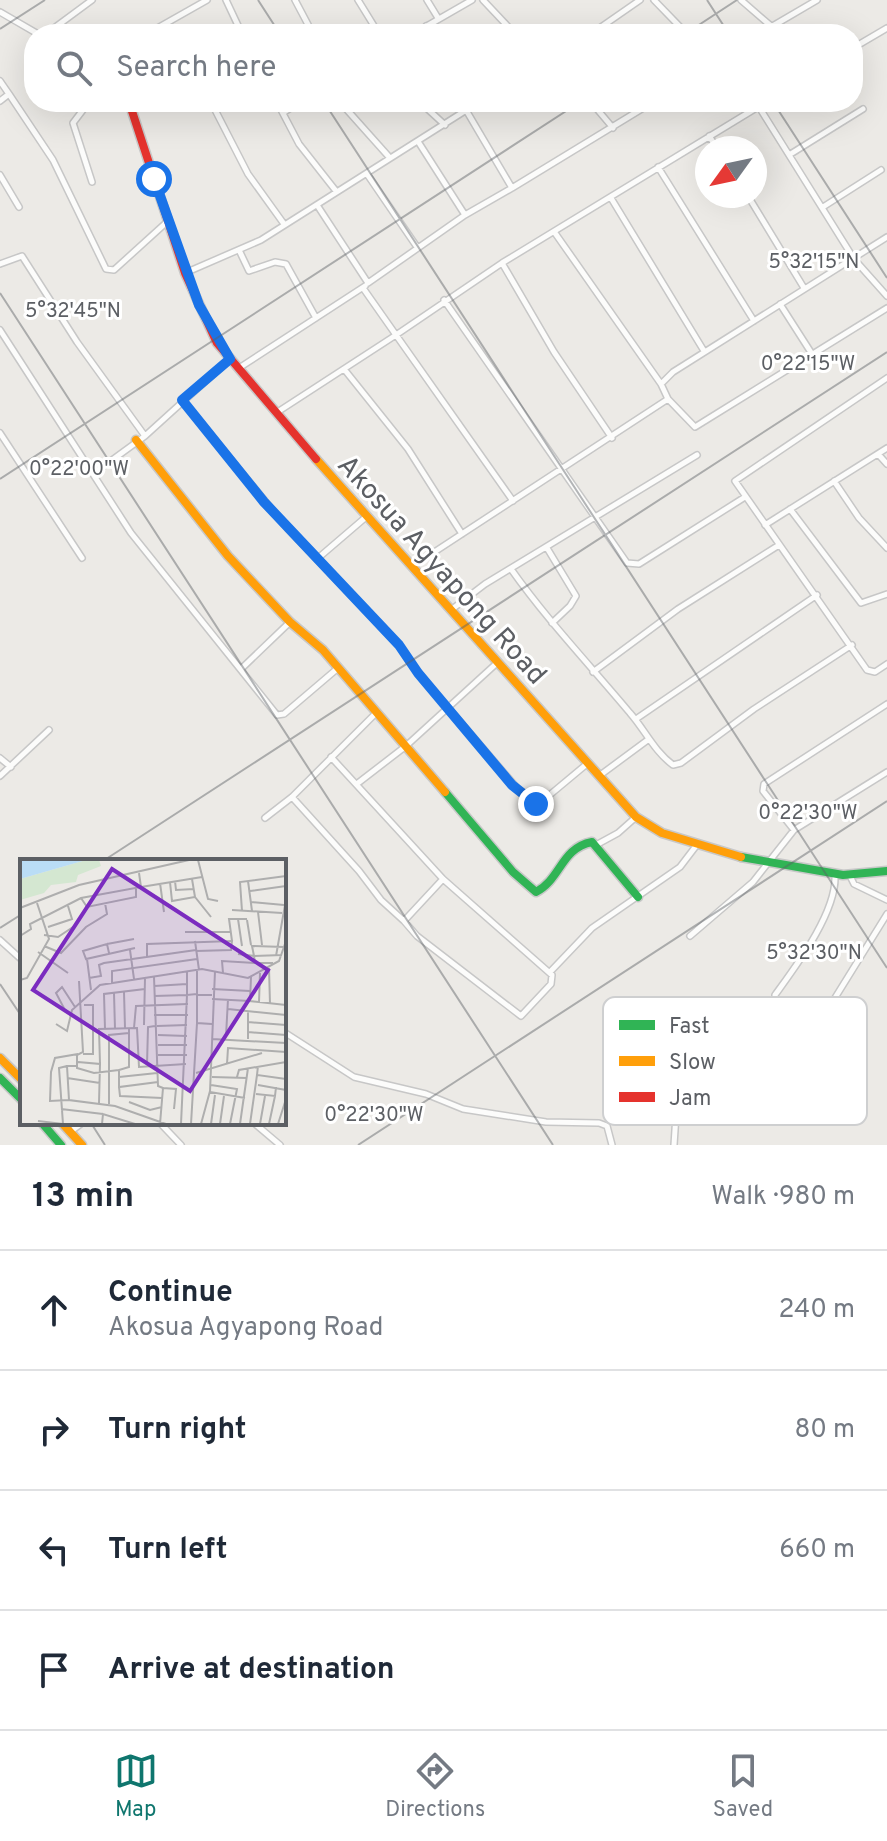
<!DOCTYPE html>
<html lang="en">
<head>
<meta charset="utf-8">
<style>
	:root { --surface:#fff; --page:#f6f6f7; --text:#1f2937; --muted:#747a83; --line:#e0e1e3; --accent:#0f766e }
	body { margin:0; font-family:Overpass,sans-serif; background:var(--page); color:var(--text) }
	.compass { position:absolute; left:695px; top:136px; width:72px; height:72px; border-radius:50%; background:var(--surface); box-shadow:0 8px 32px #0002; rotate:237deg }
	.stop { position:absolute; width:24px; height:24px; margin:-18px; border:6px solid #1a73e8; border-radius:50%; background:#fff }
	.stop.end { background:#1a73e8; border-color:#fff; box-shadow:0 2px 8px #0008 }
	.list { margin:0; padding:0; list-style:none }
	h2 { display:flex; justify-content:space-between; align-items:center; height:104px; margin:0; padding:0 32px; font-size:34px }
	h2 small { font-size:26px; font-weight:400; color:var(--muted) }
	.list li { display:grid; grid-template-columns:52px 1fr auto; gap:24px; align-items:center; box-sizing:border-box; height:120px; padding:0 32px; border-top:2px solid var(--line) }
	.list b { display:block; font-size:30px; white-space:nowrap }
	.list p { margin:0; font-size:26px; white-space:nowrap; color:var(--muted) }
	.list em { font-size:26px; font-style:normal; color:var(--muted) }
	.icon { flex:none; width:44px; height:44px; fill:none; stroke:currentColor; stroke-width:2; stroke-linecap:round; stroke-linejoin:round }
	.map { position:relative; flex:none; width:887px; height:1145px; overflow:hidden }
	.search { position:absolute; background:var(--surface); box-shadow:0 8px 32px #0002; left:24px; right:24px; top:24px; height:88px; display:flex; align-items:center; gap:20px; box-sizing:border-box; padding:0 28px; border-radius:32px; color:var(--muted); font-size:30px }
	.sheet { height:584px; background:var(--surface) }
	nav { display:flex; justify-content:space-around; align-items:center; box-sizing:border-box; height:112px; border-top:2px solid var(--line); background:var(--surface); font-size:22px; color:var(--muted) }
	nav a { display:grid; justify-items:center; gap:4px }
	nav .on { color:var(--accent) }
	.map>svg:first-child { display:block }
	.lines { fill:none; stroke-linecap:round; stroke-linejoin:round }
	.street-casing { stroke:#c7c7c7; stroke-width:8 }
	.fast-casing { stroke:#c8c8c8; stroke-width:11 }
	.slow-casing { stroke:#c8c8c8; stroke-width:11 }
	.jam-casing { stroke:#c8c8c8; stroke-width:11 }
	.street { stroke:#fcfcfb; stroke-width:5 }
	.fast { stroke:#30b455; stroke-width:8 }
	.slow { stroke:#ff9f0a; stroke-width:8 }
	.jam { stroke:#e5322d; stroke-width:8 }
	.route { stroke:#1a73e8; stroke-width:10 }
	.ticks { fill:none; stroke:#5c5f64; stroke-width:2; stroke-opacity:0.45 }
	.labels { text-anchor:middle; stroke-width:6; stroke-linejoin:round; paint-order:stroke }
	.street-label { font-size:28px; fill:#5c5f64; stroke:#fff }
	.inset-road { fill:none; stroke:#aeaeae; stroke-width:2 }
	.view { fill:#7b2cbf; fill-opacity:0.15; stroke:#7b2cbf; stroke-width:4 }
	.inset-edge { fill:none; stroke:#5c5f64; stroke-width:4 }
	.key { fill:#fff; stroke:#cecfd0; stroke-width:2 }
	.key-label { font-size:22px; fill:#5c5f64 }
	.ticks-label { font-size:20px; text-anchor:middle; fill:#5c5f64; stroke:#fff; stroke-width:6; stroke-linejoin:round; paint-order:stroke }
</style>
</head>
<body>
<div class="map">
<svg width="887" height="1145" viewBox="0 0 887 1145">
	<rect width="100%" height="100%" fill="#eceae6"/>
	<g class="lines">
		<!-- street casing -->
		<g class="street-casing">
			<path id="street" d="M226 0 242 34
				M295 0 313 34
				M358 0 379 34
				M427 0 438 18
				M483 0 515 34
				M654 0 687 34
				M741 0 771 26
				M0 12 38 34
				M168 22 174 34
				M426 26 435 34
				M601 27 607 34
				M46 34 92 0
				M147 34 207 0
				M413 34 472 0
				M591 34 640 0
				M759 34 817 0
				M853 48 887 28
				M0 81 9 94 0 101
				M9 94 53 160 106 269 114 270 168 221
				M89 102 73 123 92 182
				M211 102 248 174 284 224
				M277 102 299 144 336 191
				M340 102 390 158
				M420 102 445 125
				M591 102 613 128
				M759 107 854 259 887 296
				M283 113 300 102
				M709 136 717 148
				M419 143 465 215
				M789 155 863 109
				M658 167 754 321
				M367 174 417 247
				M0 175 19 207
				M512 188 653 102
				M748 196 804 288
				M611 198 704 351
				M317 205 368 283 465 215 512 188 466 110
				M823 207 881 170
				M555 233 661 384
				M239 250 249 271 275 262 286 264 316 318
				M502 263 554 352 612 438
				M0 264 22 256 77 342 145 436
				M185 273 261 240 479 102
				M444 300 627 563 639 564 745 497
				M780 304 812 354
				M0 330 131 533 277 715 284 714 338 668
				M239 368 365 286
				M344 369 408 449 462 534
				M887 378 735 481 867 670 875 672 887 664
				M668 399 695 427 887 308
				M182 400 288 529 399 645 418 673 530 803H540L588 763
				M276 413 396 335 363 288
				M0 433 82 558
				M878 454 887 464
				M93 474 145 436 230 359
				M834 481 859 518 887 548
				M513 501 396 335 502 263 766 102
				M790 509 861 603 887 594
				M765 525 887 448
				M547 548 576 596 570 606 552 623
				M317 559 366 517
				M413 566 668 399 661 384 673 372 887 237
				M511 569C547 620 590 665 630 713 645 730 654 751 673 765L681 763 754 709 852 645
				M451 610 485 584 697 455
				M241 669 290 622
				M593 672 678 609 779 545
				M636 719 817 595
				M331 757 443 879 552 975 551 984 521 1016 417 936 404 921 443 879
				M0 758 11 767
				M0 776 49 730
				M599 776 649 739
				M358 783 406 746 498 662
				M292 797 359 871 381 900 404 921
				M265 818 292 797 376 713
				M794 830 763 791 764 784 887 704
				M596 845 618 833 636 817
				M835 875C837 912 796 966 775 995V1001L825 1014 887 914
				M851 878 854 884 887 900
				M690 936 753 882 794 830 887 772
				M0 940 22 960
				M550 972 592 928 680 867 696 846
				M284 1032 354 1077 426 1094 463 1109 546 1122 599 1123 607 1126 612 1145
				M160 1123 181 1145
				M254 1123 280 1145
				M70 1132 82 1123
				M674 1145 682 1024"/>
		</g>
		<!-- fast casing -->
		<g class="fast-casing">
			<path id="fast" d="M445 792 513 872 536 892C561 879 561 848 592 842L638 897
				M741 857 843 875 887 871
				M0 1078 22 1100
				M42 1123 61 1145"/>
		</g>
		<!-- slow casing -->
		<g class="slow-casing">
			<path id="slow" d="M136 440 228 556 290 622 323 650 445 792
				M316 459 636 817 662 833 741 857
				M0 1058 22 1080
				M62 1123 82 1145"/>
		</g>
		<!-- jam casing -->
		<g class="jam-casing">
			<path id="jam" d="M129 102 185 273 217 343 316 459"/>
		</g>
		<!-- street -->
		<use href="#street" class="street"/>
		<!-- fast -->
		<use href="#fast" class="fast"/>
		<!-- slow -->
		<use href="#slow" class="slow"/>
		<!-- jam -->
		<use href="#jam" class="jam"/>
	</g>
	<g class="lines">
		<!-- route -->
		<path class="route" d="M154 179 199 305 230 359 182 400 264 502 399 645 418 673 512 785 536 804"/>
	</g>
	<!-- ticks -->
	<path class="ticks" d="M258 0 280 34M707 0 729 34M0 29 45 0M685 34 737 0M324 102 887 968M773 102 887 278M0 293 553 1145M0 479 580 102M103 861 887 352M0 928 22 914M0 984 22 1017M91 1123 105 1145M358 1145 887 801"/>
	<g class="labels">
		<!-- street labels -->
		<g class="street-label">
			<text transform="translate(443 569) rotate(48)" y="10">Akosua Agyapong Road</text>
		</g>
	</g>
	<!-- overview -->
	<g transform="translate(20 859)">
		<rect width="266" height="266" fill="#eceae6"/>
		<path d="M66 1H79L81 7 58 16 56 23 31 26 24 34 0 41V20Z" fill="#d4e7d1"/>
		<path d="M0 1H66L0 20Z" fill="#baddf6"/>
		<path class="inset-road" d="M178 1 188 40 198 42M155 22 156 31 174 30M228 22 232 52M150 23 152 42 175 38 172 20M140 24 144 53M121 28 182 18M230 32 266 27M175 38 191 58M61 39 67 48 116 38V29M231 43 264 46M0 49 59 26 169 1M212 51 262 54M222 52 220 23 266 17M238 53 242 86M218 60 222 87M227 61 231 86M28 68 52 60 48 47M165 73H211M24 76 38 78 53 68M0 77 11 70 10 65 61 39 121 28 119 14M175 82 179 111M212 82 209 60H227M87 85 114 80M24 87 41 94 66 68 87 55 85 44M110 91 114 120M18 93 48 114M89 94 87 85 63 92 66 100 115 89M218 95 234 97 235 104H253M262 96 234 97 232 87 264 88M256 97 265 46M127 98V85L212 82 211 91 176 92M67 100 71 131M249 109 250 145M177 111V136M167 112V136L177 135M195 112 190 233 225 239M203 114 202 102 235 104M134 118 138 227 143 229 140 265M231 118 230 142 266 146M69 119 81 117 79 106 84 104 176 91M0 121 7 119 29 80 17 44M59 122 63 193 57 196V209L74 214 99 211M92 124V112L177 100M134 127 167 125M192 130 230 132M104 133 105 169M94 134 95 170M192 136H177V164L192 165M134 137 167 136 161 265M192 140 230 142M239 143 240 114M208 150 266 156M46 153 36 134 42 128 55 148M134 156H168M228 163 266 166M36 165 47 172 52 151 80 126 182 110 228 119 259 102 266 82M124 166 125 119M137 167 167 166M114 169 116 147 168 145M85 170 84 135 125 130M109 170V208L99 211V228L138 223M228 173 266 176M138 176 167 177M206 177 208 140M192 180 266 184M228 180V152M138 186H167M63 195H73V146H64M138 196H167M58 203 80 205 79 244M80 205 79 170 117 169 119 208 166 205M207 205 208 189 266 193M127 206 128 168 135 167M56 207H47L49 241 95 247 146 265M238 207 237 216 266 220M176 214 242 194M99 218 137 214M192 218 227 219M217 218 219 211 266 203M47 219 80 224M191 226 217 230 210 265M238 226 266 231M99 228 100 237 142 239M143 229 156 230 154 250M236 235 255 237 256 228M49 241 30 242 31 213 35 199 58 195M109 243 130 251 142 248M89 245V176L109 174M41 250 83 255M18 262 43 265M43 265 39 209 47 207M82 265 83 255 115 265M171 265 177 164M181 265 190 232M191 265 195 236M200 265 204 237M220 265 228 209M230 265 237 216M240 265 245 237M249 265 255 237M258 265 266 240"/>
		<path class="view" d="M92 10 248 111 170 232 13 131Z"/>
		<rect width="266" height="266" class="inset-edge"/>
	</g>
	<!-- legend -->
	<rect x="603" y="997" width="264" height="128" rx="12" class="key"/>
	<rect x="619" y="1020" width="36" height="10" fill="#30b455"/>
	<rect x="619" y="1056" width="36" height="10" fill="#ff9f0a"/>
	<rect x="619" y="1092" width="36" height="10" fill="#e5322d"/>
	<g class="key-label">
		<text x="669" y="1033">Fast</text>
		<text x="669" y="1069">Slow</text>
		<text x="669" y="1105">Jam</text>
	</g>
	<g class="ticks-label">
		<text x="814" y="268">5°32'15"N</text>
		<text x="73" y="317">5°32'45"N</text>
		<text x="808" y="370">0°22'15"W</text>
		<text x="79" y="475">0°22'00"W</text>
		<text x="808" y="819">0°22'30"W</text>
		<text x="814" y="959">5°32'30"N</text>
		<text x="374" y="1121">0°22'30"W</text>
	</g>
</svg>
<svg class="compass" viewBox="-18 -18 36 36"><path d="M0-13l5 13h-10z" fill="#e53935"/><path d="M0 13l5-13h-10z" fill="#747a83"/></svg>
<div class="stop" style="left:154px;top:179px"></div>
<div class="stop end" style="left:536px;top:804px"></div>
<div class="search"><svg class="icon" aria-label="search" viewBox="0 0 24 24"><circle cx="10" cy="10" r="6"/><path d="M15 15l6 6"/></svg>Search here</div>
</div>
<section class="sheet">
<h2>13 min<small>Walk · 980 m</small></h2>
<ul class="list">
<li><svg class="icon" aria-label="ahead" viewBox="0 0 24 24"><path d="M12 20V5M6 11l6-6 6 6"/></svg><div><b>Continue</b><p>Akosua Agyapong Road</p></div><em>240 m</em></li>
<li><svg class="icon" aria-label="right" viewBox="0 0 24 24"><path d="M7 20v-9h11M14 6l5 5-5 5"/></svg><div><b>Turn right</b></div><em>80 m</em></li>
<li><svg class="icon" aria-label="left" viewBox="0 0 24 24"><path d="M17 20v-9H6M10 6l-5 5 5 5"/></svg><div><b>Turn left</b></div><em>660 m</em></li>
<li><svg class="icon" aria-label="arrive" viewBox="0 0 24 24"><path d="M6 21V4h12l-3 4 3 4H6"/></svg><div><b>Arrive at destination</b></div></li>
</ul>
</section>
<nav>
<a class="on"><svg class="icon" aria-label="map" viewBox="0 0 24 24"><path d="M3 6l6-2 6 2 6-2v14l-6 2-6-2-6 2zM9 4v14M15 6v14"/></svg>Map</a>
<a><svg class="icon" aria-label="directions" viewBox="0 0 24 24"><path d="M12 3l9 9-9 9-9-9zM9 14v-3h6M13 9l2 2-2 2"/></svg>Directions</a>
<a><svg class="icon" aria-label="saved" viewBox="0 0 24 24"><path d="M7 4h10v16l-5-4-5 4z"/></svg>Saved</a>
</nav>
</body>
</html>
